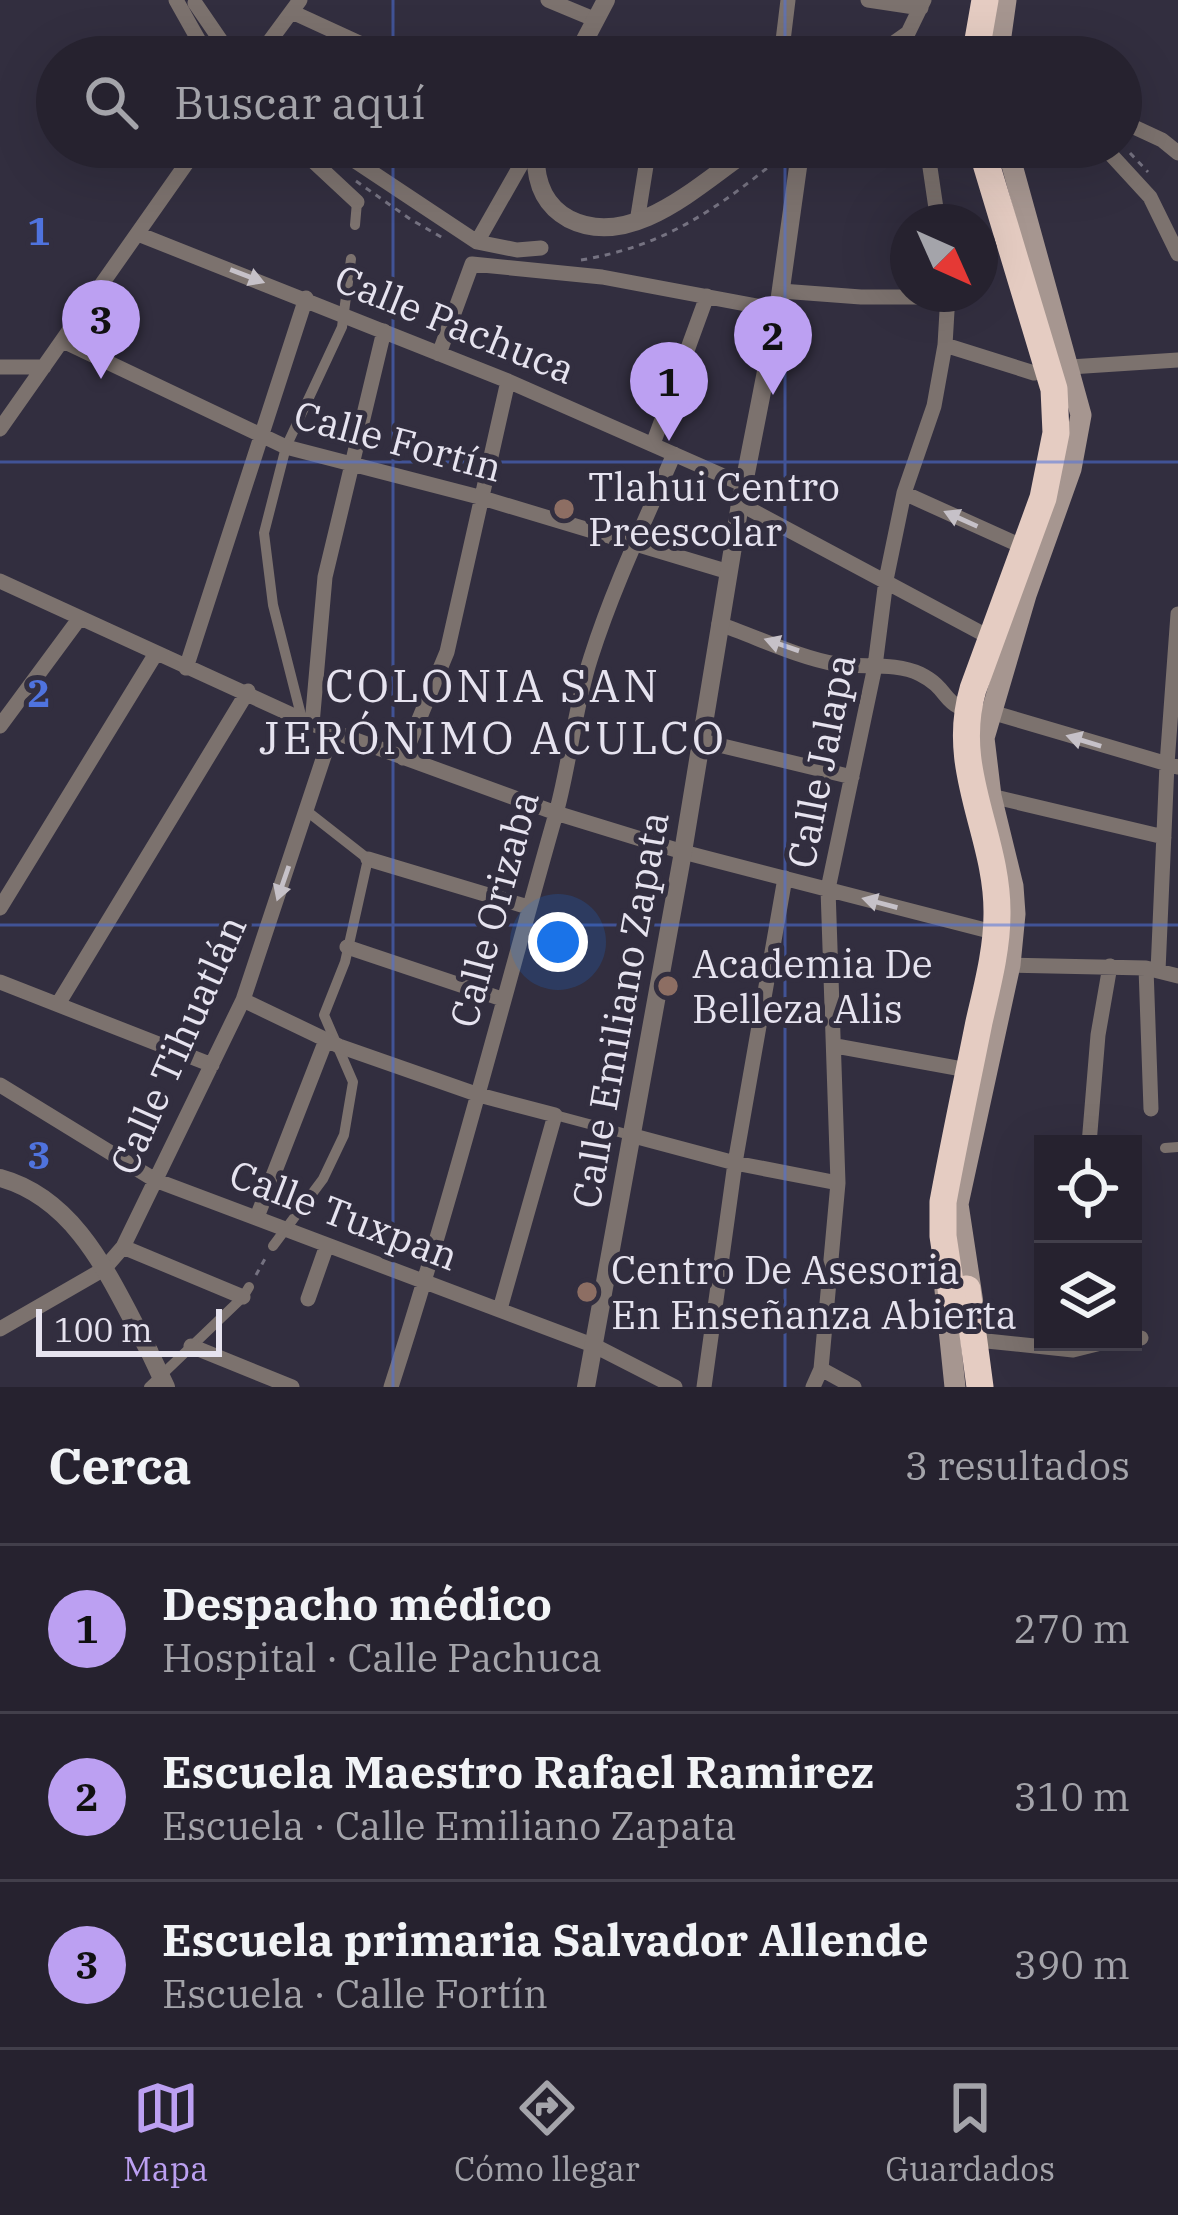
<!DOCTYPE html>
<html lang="es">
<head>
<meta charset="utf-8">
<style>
	:root { --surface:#26222f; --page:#2e2a37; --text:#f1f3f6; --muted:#a4a4aa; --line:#423f4b; --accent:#bca0f2 }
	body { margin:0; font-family:"IBM Plex Serif",serif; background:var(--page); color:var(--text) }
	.controls { position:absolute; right:36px; bottom:36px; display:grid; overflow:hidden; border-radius:0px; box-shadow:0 12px 48px #0002 }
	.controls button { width:108px; height:108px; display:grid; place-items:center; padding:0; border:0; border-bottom:3px solid var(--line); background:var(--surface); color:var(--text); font:60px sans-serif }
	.compass { position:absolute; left:890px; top:204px; width:108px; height:108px; border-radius:50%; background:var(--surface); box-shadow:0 12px 48px #0002; rotate:135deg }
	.scale { position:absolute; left:36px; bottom:30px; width:186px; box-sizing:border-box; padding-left:12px; border:6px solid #e6e3ef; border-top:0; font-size:33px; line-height:42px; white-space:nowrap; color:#e6e3ef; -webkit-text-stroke:9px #322e3f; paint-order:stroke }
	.you { position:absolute; left:558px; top:942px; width:42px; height:42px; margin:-30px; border:9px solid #fff; border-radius:50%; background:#1a73e8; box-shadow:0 0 0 18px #1a73e833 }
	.badge { display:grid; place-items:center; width:78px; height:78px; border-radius:50%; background:var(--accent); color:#111; font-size:39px; font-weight:700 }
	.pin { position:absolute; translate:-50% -99px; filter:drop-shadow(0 3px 6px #0008) }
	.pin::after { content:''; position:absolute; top:63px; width:42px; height:36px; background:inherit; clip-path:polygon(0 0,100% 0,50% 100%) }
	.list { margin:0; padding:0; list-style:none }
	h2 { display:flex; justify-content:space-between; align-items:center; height:156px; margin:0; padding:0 48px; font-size:51px }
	h2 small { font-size:39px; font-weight:400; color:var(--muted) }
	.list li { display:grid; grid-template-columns:78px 1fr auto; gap:36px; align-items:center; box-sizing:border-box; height:168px; padding:0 48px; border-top:3px solid var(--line) }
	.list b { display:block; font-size:45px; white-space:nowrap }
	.list p { margin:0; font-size:39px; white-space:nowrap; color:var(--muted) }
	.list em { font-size:39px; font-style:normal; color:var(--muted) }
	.icon { flex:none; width:66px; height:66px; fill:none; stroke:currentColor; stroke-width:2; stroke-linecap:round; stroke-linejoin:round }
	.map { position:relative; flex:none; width:1178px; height:1387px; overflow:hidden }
	.search { position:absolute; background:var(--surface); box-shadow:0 12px 48px #0002; left:36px; right:36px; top:36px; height:132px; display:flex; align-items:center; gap:30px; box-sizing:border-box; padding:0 42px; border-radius:66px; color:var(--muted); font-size:45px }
	.sheet { height:660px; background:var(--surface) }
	nav { display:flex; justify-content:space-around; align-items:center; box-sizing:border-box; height:168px; border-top:3px solid var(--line); background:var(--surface); font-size:33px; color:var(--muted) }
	nav a { display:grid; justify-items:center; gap:6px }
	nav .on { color:var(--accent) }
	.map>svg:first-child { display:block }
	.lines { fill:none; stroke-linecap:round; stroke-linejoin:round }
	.path { stroke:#757281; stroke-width:3; stroke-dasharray:6 6; stroke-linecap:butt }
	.pedestrian { stroke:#7c726e; stroke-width:10 }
	.minor { stroke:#7c726e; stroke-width:15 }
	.tertiary { stroke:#7c726e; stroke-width:18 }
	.secondary { stroke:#a69690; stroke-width:21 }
	.motorway { stroke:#e5ccc2; stroke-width:27 }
	.tertiary-bridge { stroke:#7c726e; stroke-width:18 }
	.motorway-bridge { stroke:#e5ccc2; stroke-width:27 }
	.oneway { fill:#c6c1c8 }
	.grid { fill:none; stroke:#4f73de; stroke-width:3; stroke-opacity:0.55 }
	.education-dot { fill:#8d6e63; stroke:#322e3f; stroke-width:4.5 }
	.labels { text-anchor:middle; stroke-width:10; stroke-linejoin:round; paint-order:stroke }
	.street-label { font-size:39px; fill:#e6e3ef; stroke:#322e3f }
	.poi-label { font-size:39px; fill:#e6e3ef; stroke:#322e3f; text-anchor:start }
	.quarter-label { font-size:45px; letter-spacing:3px; fill:#e6e3ef; stroke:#322e3f }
	.grid-label { font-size:39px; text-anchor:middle; font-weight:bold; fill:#4f73de; stroke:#322e3f; stroke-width:10; stroke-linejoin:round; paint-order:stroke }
</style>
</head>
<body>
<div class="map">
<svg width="1178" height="1387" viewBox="0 0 1178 1387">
	<rect width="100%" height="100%" fill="#322e3f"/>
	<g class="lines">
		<!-- path -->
		<path class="path" d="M1130 153 1148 172
			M356 181 410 219 443 238
			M581 260C665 246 717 209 782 156
			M256 1275 266 1257"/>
		<!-- pedestrian -->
		<path class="pedestrian" d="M355 225 357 202
			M302 719 273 605 264 533 286 447 342 327 351 259
			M555 1115 630 1135
			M1165 1148 1178 1147
			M273 1246 323 1179 344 1135 353 1082 324 1015 345 962 368 859 308 812
			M149 1387 243 1297 249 1287"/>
		<!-- minor -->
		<path class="minor" d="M176 0 208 57
			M548 0 596 20
			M868 0 921 8
			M195 3 232 57
			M292 12 390 57
			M258 57 300 0
			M781 57 788 0
			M874 57 908 33 924 0
			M1121 121 1162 140 1178 153
			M298 147 357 202
			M334 147 477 242 517 250 541 248
			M927 147 938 222
			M1104 147 1150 197 1178 254
			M637 222 649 147
			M138 234 508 381 744 485
			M477 242 531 147
			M781 291 861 297H949
			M63 341 286 447 479 497 729 572
			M945 345 1034 373
			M439 354 472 264 602 277 778 310
			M0 367H44
			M1070 367 1178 360
			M0 429 198 147
			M653 444 707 296
			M904 493 1019 545
			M740 504 987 636
			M0 581 312 724 556 813 683 852 993 932
			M719 624C757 637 797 657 836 664 863 668 896 662 920 674 956 692 937 711 991 712L1178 767
			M186 668 306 298
			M312 724 325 577 384 331
			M0 726 79 619
			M702 741 852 777
			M403 758 447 652 508 381
			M991 796 1164 837
			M368 859 528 907
			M0 908 155 655
			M347 947 502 999
			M1010 965 1146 968 1178 976
			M1146 968 1151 1109
			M1158 971 1167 764 1178 614
			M0 982 212 1065
			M243 1000 339 1046 479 1095 555 1115 500 1309
			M58 1004 248 691
			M836 1046 962 1069
			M0 1085 155 1180 595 1346 675 1387
			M630 1135 735 1163 838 1183
			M1089 1144 1098 1035 1110 966
			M257 1217 326 1040
			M123 1247 243 1297
			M308 1299 327 1245
			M0 1329 104 1269 123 1247 243 1000 332 732
			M1133 1339 1141 1338
			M977 1340 1073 1350 1105 1342
			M191 1346 292 1387
			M821 1369 854 1387
			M391 1387C452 1199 501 1007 555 817 570 765 574 709 591 657 613 588 645 521 674 454
			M704 1387 735 1163 785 878
			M813 1387 821 1369 838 1183 828 889 875 666 886 580 904 493 934 406 945 345 948 294"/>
		<!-- tertiary -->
		<path class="tertiary" d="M576 57 606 0
			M536 147C534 177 541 204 569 219 634 252 704 179 754 147
			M0 1178C80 1200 112 1284 149 1351
			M586 1387 683 852 740 504 778 310 799 160 797 147"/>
		<!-- secondary -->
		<path class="secondary" d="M998 57 1006 0
			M945 1290 955 1387
			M973 1303 958 1204 1010 965 1015 914 1013 886 991 796 984 738 1026 595 1071 469 1081 415 1007 147"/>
		<!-- motorway -->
		<path class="motorway" d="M967 1289 980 1387"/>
		<!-- tertiary-bridge -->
		<path class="tertiary-bridge" d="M149 1351 166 1387"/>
		<!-- motorway-bridge -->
		<path class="motorway-bridge" d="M975 57 985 0
			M953 1302 943 1236V1202C954 1142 967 1082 979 1022 987 987 997 950 997 914 998 835 949 770 973 689L1043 498 1056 433 1054 389 981 147"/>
	</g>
	<!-- one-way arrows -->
	<defs><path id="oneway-solid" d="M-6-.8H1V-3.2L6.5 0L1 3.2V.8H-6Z" transform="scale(3)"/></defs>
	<g class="oneway">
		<use href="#oneway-solid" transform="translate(247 276) rotate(21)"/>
		<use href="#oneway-solid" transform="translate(961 519) rotate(-156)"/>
		<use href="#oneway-solid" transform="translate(782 645) rotate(-161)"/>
		<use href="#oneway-solid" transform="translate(1084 741) rotate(-163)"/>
		<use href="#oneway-solid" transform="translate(283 883) rotate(109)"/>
		<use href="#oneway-solid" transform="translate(880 903) rotate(-165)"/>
	</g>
	<!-- grid -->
	<path class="grid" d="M393 0V57M785 0V57M393 147V1387M785 147V1387M0 462H1178M0 925H1178"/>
	<!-- markers -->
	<g class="education-dot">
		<circle cx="564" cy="509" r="12"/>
		<circle cx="668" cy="986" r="12"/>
		<circle cx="587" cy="1292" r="12"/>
	</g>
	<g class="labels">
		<!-- street labels -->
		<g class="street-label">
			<text transform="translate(455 324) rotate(22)" y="14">Calle Pachuca</text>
			<text transform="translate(398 441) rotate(15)" y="14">Calle Fortín</text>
			<text transform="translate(821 761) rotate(-79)" y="14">Calle Jalapa</text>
			<text transform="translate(494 909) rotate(-75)" y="14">Calle Orizaba</text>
			<text transform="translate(620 1010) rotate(-80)" y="14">Calle Emiliano Zapata</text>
			<text transform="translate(178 1045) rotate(-66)" y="14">Calle Tihuatlán</text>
			<text transform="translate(344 1215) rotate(21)" y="14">Calle Tuxpan</text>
		</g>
		<!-- poi labels -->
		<g class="poi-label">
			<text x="588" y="501">Tlahui Centro<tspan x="588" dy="45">Preescolar</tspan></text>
			<text x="692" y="978">Academia De<tspan x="692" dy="45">Belleza Alis</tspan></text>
			<text x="611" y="1284">Centro De Asesoria<tspan x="611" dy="45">En Enseñanza Abierta</tspan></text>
		</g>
		<!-- quarter labels -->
		<g class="quarter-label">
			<text x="493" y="702">COLONIA SAN<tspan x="493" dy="52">JERÓNIMO ACULCO</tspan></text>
		</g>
	</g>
	<g class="grid-label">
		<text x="39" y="245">1</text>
		<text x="39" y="707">2</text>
		<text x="39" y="1169">3</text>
	</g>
</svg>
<div class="controls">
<button><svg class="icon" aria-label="locate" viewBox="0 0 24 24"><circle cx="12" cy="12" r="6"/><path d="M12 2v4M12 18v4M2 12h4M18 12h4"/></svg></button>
<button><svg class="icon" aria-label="layers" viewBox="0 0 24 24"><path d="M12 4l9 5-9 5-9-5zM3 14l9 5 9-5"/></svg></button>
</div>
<svg class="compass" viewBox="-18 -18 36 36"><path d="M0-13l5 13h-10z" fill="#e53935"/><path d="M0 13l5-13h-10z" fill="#a4a4aa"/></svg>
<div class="scale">100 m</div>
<div class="you"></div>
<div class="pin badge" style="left:669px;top:441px">1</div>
<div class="pin badge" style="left:773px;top:395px">2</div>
<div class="pin badge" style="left:101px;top:379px">3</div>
<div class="search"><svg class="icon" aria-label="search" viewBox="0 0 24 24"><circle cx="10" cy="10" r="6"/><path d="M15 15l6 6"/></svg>Buscar aquí</div>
</div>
<section class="sheet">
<h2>Cerca<small>3 resultados</small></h2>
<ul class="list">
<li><span class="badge">1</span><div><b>Despacho médico</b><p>Hospital · Calle Pachuca</p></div><em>270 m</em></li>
<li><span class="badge">2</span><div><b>Escuela Maestro Rafael Ramirez</b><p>Escuela · Calle Emiliano Zapata</p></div><em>310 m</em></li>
<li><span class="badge">3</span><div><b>Escuela primaria Salvador Allende</b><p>Escuela · Calle Fortín</p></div><em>390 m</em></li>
</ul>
</section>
<nav>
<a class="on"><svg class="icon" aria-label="map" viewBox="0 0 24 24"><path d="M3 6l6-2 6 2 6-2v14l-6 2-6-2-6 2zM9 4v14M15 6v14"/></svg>Mapa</a>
<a><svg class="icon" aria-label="directions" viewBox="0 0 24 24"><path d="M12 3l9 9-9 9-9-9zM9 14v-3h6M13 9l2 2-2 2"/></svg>Cómo llegar</a>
<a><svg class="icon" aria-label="saved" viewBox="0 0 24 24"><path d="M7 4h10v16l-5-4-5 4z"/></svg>Guardados</a>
</nav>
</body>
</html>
